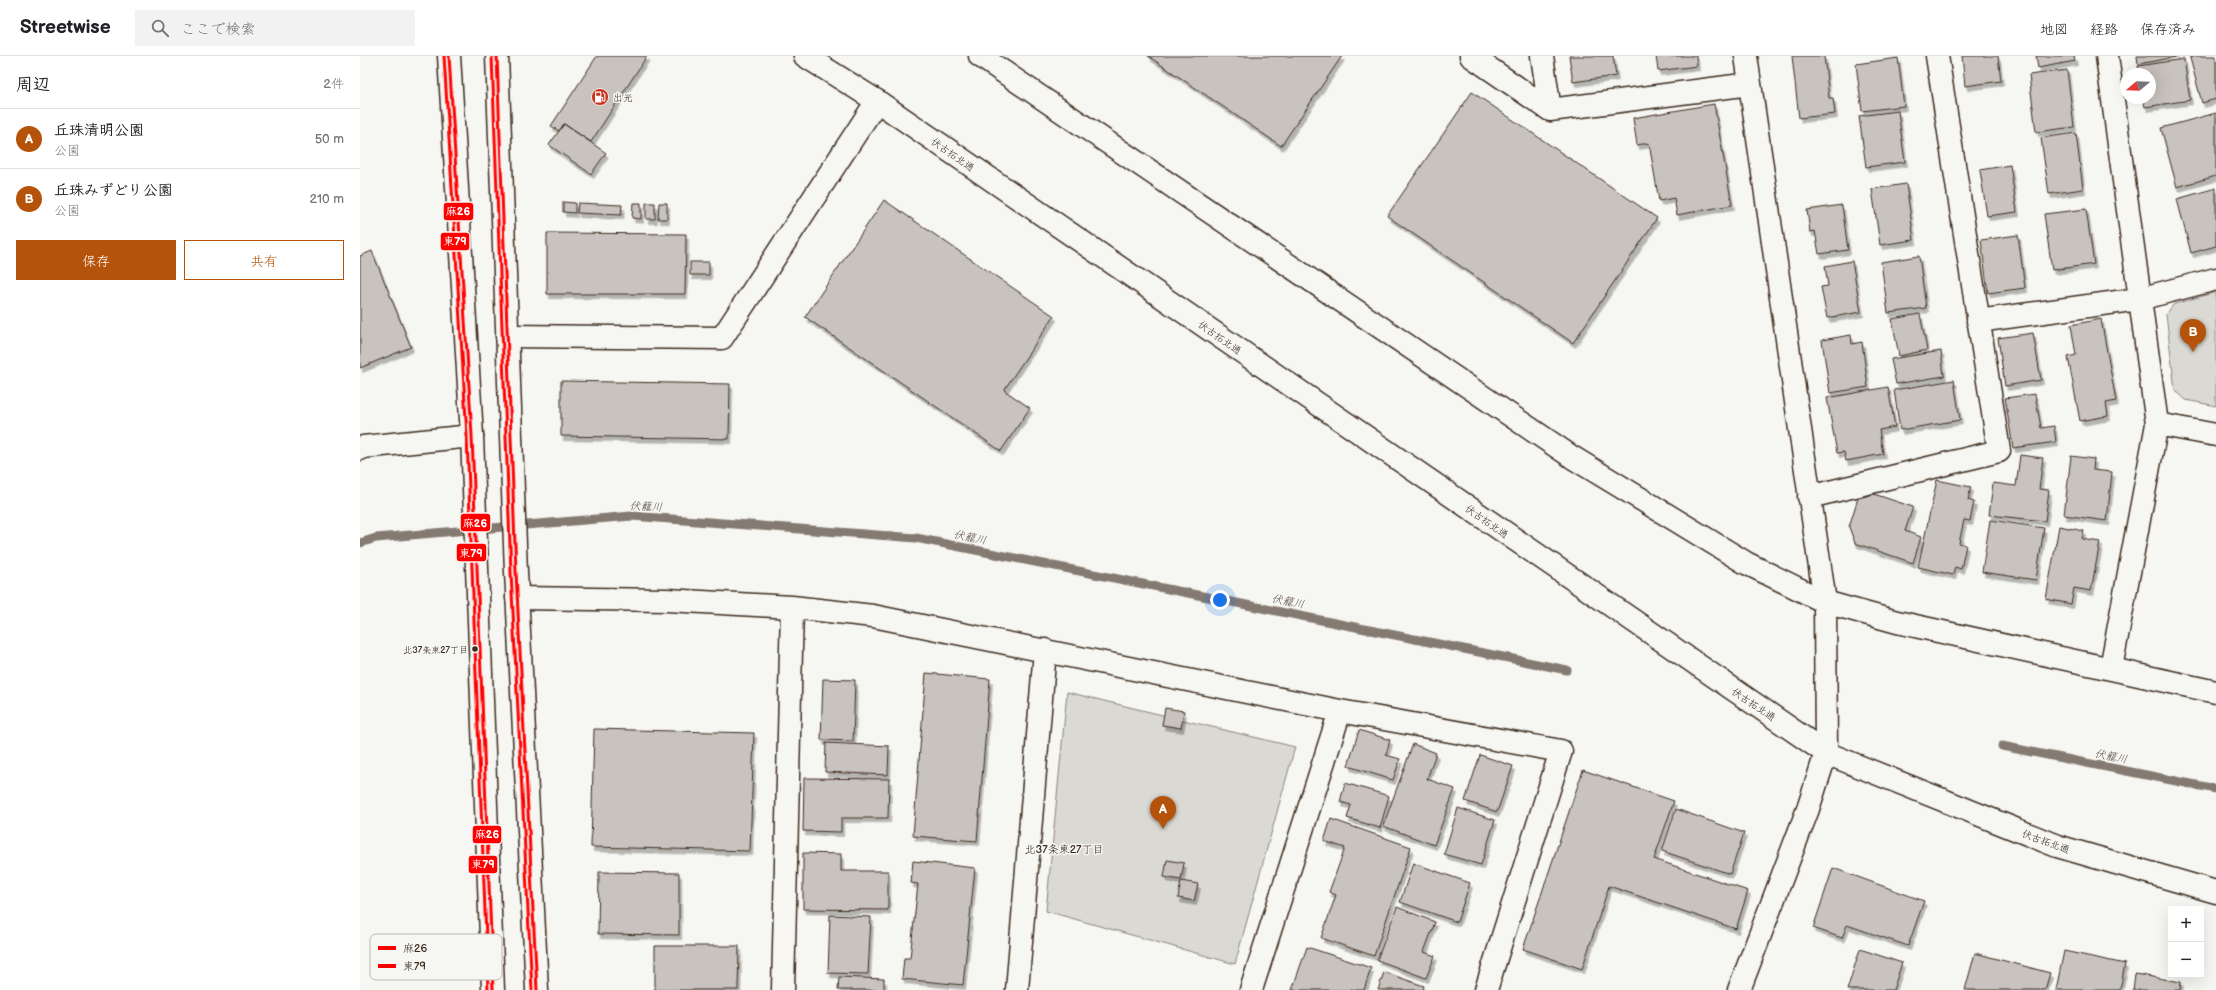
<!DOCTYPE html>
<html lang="ja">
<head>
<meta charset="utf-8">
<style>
	:root { --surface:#fff; --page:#f2f2f2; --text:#202124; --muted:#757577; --line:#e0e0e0; --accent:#b45309 }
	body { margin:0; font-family:"Balsamiq Sans","Klee One",sans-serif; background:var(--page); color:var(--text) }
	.controls { position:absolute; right:12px; bottom:12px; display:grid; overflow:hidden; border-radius:0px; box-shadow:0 4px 16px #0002 }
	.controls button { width:36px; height:36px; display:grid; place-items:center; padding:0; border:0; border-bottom:1px solid var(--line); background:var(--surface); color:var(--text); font:20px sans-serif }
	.compass { position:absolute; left:1760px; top:12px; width:36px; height:36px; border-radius:50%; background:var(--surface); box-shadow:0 4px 16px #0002; rotate:251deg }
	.you { position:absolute; left:860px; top:544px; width:14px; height:14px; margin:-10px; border:3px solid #fff; border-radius:50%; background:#1a73e8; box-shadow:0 0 0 6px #1a73e833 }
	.badge { display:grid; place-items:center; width:26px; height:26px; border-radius:50%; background:var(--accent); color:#fff; font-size:13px; font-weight:700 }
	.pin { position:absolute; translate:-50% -33px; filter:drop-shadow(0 1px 2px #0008) }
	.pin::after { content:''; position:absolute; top:21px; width:14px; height:12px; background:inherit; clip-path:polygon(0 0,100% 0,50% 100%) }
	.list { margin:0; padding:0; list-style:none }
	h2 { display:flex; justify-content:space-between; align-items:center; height:52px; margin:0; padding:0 16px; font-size:17px }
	h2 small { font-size:13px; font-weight:400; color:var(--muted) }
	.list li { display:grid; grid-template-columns:26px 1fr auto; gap:12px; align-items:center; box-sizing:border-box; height:60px; padding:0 16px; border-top:1px solid var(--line) }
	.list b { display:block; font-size:15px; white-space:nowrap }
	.list p { margin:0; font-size:13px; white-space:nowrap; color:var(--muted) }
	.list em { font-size:13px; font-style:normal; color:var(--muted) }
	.actions { display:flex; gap:8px; padding:12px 16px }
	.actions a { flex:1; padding:9px 0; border:1px solid var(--accent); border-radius:0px; text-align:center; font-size:14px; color:var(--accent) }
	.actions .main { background:var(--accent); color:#fff }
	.icon { flex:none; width:22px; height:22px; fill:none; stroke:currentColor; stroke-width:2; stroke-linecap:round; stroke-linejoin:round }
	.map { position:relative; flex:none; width:1856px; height:934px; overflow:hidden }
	header { display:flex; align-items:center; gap:24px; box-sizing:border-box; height:56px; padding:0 20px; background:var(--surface); border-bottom:1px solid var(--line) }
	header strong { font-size:19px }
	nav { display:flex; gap:22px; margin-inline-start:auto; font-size:14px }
	.search { width:280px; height:36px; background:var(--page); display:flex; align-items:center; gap:10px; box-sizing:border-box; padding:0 14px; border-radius:0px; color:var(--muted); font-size:15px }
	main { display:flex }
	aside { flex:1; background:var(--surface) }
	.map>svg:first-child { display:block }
	.green { fill:#dad9d3; stroke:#8a8278 }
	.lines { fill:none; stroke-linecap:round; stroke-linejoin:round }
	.stream { stroke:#857a71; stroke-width:9 }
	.building { fill:#c8c3be; stroke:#3b2a1e; filter:url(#shadow) }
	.street-casing { stroke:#3b2a1e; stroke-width:25 }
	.secondary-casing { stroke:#3b2a1e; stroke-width:25 }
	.primary-casing { stroke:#3b2a1e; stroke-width:25 }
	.street { stroke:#f6f6f2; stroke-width:22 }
	.secondary { stroke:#f6f6f2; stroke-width:22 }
	.primary { stroke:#f6f6f2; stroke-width:22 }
	.bus-1-casing { stroke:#f6f6f2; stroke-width:6 }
	.bus-2-casing { stroke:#f6f6f2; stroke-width:6 }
	.bus-1 { stroke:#f00; stroke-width:3 }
	.bus-2 { stroke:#f00; stroke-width:3 }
	.bus-dot { fill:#3b2a1e; stroke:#f6f6f2; stroke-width:1.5 }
	.labels { text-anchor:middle; stroke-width:3; stroke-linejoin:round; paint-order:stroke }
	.bus-label { font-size:9px; fill:#3b2a1e; stroke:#f6f6f2; text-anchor:end }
	.poi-label { font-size:10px; fill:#3b2a1e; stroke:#f6f6f2; text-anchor:start }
	.street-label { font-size:10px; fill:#3b2a1e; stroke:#f6f6f2 }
	.water-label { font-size:11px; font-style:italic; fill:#605248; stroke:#f6f6f2 }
	.neighbourhood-label { font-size:11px; fill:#3b2a1e; stroke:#f6f6f2 }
	.key { fill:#f6f6f2; stroke:#beb9b2; stroke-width:1 }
	.key-label { font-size:11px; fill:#3b2a1e }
	.line-badge { stroke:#f6f6f2; stroke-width:1.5 }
	.badge-label { font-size:11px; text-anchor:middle; font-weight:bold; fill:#fff }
</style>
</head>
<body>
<header>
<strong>Streetwise</strong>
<div class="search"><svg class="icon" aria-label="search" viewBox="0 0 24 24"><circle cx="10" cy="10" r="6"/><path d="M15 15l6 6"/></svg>ここで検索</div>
<nav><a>地図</a><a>経路</a><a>保存済み</a></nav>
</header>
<main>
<aside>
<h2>周辺<small>2件</small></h2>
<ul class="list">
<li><span class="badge">A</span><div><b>丘珠清明公園</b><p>公園</p></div><em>50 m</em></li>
<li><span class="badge">B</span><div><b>丘珠みずどり公園</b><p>公園</p></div><em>210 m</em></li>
</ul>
<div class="actions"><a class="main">保存</a><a>共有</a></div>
</aside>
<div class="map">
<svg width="1856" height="934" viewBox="0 0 1856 934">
	<defs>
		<filter id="shadow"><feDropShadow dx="2.5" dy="4.5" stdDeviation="0" flood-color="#0004"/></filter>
	</defs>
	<rect width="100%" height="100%" fill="#f6f6f2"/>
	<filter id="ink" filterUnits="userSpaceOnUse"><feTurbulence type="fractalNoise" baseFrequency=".025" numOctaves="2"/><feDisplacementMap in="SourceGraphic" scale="8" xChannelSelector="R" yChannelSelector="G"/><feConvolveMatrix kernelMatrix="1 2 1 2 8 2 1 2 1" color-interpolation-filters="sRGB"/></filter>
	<g filter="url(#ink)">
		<!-- green -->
		<path class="green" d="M1856 236V350L1826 344 1815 334 1806 258 1814 248Z
			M707 636 935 691 875 908 686 855Z"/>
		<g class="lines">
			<!-- stream -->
			<path class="stream" d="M0 487 16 482 272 460 556 482 1207 614
				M1642 690 1856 733"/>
		</g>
		<!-- building -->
		<path class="building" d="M237 0H287L231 86 204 68 199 75 191 70Z
			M788 0H982L921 90Z
			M1209 0H1253L1256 20 1213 26Z
			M1296 0H1336L1337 10 1298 15Z
			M1432 0H1464L1469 42H1473L1475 58 1439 62Z
			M1602 0H1638L1641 25 1605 30Z
			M1676 0H1714L1715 5 1678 12Z
			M1777 0H1822L1778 8Z
			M1836 0H1856V43L1842 47 1830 2Z
			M1538 2 1544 50 1502 55 1496 8Z
			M1824 3 1830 44 1785 51 1783 42H1790V18H1780L1778 10Z
			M1707 14 1714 71 1676 76 1669 19Z
			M1112 36 1297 162 1213 287 1027 160Z
			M1354 48 1372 149 1317 159 1314 142 1299 145 1289 87 1277 89 1273 62Z
			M1538 55 1545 106 1506 111 1499 60Z
			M1856 57V120L1817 131 1801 72Z
			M204 68 246 97 231 118 189 89Z
			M1716 77 1723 133 1689 138 1681 82Z
			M1650 109 1657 156 1627 160 1620 114Z
			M1546 128 1554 184 1520 189 1512 133Z
			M1856 132V190L1831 197 1817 143Z
			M524 144 694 260 644 334 670 352 641 395 445 261Z
			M203 146 215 147V157L203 156Z
			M218 147 262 149 261 159 217 157Z
			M273 147H281V163L272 162Z
			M286 147H295V163H286Z
			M299 147H307V163H298Z
			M1482 149 1488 194 1459 198 1455 175 1450 176 1447 154Z
			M1726 153 1734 208 1692 214 1684 158Z
			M187 177 326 178 325 238H187Z
			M1658 179 1665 232 1628 237 1621 184Z
			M12 195 51 291 0 312V200Z
			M1559 200 1566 252 1528 257 1521 206Z
			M1492 205 1501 256 1467 262 1461 231 1468 230 1465 210Z
			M330 206H349V219H330Z
			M1560 258 1567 294 1539 300 1532 263Z
			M1741 263 1756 345 1746 347 1748 360 1720 365 1708 301 1716 299 1711 269Z
			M1673 277 1681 324 1645 330 1638 282Z
			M1491 279 1492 288 1502 286 1508 331 1470 337 1462 284Z
			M1581 295 1584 320 1536 328 1531 303Z
			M1594 324 1600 364 1540 374 1534 334Z
			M201 325 370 328 369 383 201 380Z
			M1528 331 1535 371 1519 374 1523 398 1486 405 1484 396 1477 397 1467 342Z
			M1675 338 1681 372 1694 370 1696 386 1653 392 1645 342Z
			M1660 399 1683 402 1679 433 1689 434 1685 465 1629 459 1633 427 1656 430Z
			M1711 400 1734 403 1733 414 1752 416 1747 465 1704 459Z
			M1577 424 1611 431 1608 444 1614 446 1610 465 1604 464 1599 487 1606 489 1601 513 1595 511 1593 519 1558 511Z
			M1514 438 1553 451 1545 475 1561 481 1553 507 1495 487 1489 471 1498 442Z
			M1630 464 1684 472 1676 524 1622 516Z
			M1699 470 1724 475 1722 483 1740 486 1731 535 1714 532 1711 548 1686 543Z
			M566 617 630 623 617 785 553 780Z
			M463 623 495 624 493 685 461 684Z
			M805 652 824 655 821 672 802 669Z
			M234 673 394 677 390 795 231 791Z
			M999 674 1030 684 1026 699 1040 703 1033 724 988 710Z
			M466 687 529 690 528 719 465 716Z
			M1053 688 1076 697 1067 723 1095 733 1074 789 1023 770Z
			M1120 699 1153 710 1137 756 1105 745Z
			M1223 714 1314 745 1294 803 1388 835 1376 873 1249 830 1222 913 1163 893Z
			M444 722 529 723 528 762H481V776L443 775Z
			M985 727 1029 740 1020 772 987 762 991 749 980 746Z
			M1098 752 1135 764 1121 809 1084 798Z
			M1316 753 1384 777 1370 818 1302 795Z
			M971 763 1051 791 1014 900 961 882 976 839 969 836 985 792 964 785Z
			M443 797 481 798V815H528V854L443 853Z
			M807 804 824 807 821 824 804 821Z
			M553 805 615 812 603 929 542 923 544 902H550L558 828 551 827Z
			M1053 807 1110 827 1097 866 1040 846Z
			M1473 812 1564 845 1548 890 1487 869 1482 882 1453 872Z
			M239 816 319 817V879L238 878Z
			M821 825 838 828 834 845 818 842Z
			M1037 851 1075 866 1064 896 1075 900 1066 922 1017 904Z
			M470 859 511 861 508 918 468 917Z
			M295 890H379L378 934H295Z
			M947 891 1011 912 1004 934H932Z
			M1500 893 1542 907 1533 934H1487Z
			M1704 895 1765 908 1760 934H1696Z
			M1615 897 1690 917 1685 934H1605Z
			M1024 916 1064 930 1063 934H1018Z
			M1775 918 1821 926 1820 934H1773Z
			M479 921 524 923V934H478Z"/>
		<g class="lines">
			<!-- street casing -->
			<g class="street-casing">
				<path id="street" d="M1111 0 1190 54 1390 28
					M1182 0 1190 54
					M1747 0 1797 368 1751 612
					M1618 265 1779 243 1856 223
					M147 280 362 282 517 45
					M1797 368 1856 379
					M0 393 3 391 112 380
					M1449 441 1639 395 1577 0
					M157 542 307 544 432 551 513 560 980 655 1201 695 1126 934
					M423 934 432 551
					M657 934 685 594
					M891 934 980 655
					M1379 934 1448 753 1466 697 1465 546 1386 0"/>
			</g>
			<!-- secondary casing -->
			<g class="secondary-casing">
				<path id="secondary" d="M89 0 112 380 133 934
					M137 0 156 516 177 934"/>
			</g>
			<!-- primary casing -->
			<g class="primary-casing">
				<path id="primary" d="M445 0 517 45 1466 697 1697 790 1856 836
					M620 0 1212 401 1386 507 1465 546 1537 566 1856 636"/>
			</g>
			<!-- street -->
			<use href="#street" class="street"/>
			<!-- secondary -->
			<use href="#secondary" class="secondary"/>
			<!-- primary -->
			<use href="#primary" class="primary"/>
			<!-- bus-1 casing -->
			<g class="bus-1-casing">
				<path id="bus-1" d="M89 0 112 380 133 934
					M137 0 156 516 177 934"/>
			</g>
			<!-- bus-2 casing -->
			<g class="bus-2-casing">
				<path id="bus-2" d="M84 0 107 380 128 934
					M132 0 151 516 172 934"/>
			</g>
			<!-- bus-1 -->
			<use href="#bus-1" class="bus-1"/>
			<!-- bus-2 -->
			<use href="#bus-2" class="bus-2"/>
		</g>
	</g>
	<!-- icons -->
	<defs>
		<g id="fuel-disc" transform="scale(0.9)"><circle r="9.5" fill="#c8321e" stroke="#f6f6f2"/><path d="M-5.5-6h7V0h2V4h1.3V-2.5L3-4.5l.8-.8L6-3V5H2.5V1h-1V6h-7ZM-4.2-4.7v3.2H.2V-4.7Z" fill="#fff"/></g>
	</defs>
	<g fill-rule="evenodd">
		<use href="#fuel-disc" x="240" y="41"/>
	</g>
	<!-- markers -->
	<circle class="bus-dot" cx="115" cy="593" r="3.5"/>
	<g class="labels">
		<!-- bus labels -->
		<g class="bus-label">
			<text x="108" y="597">北37条東27丁目</text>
		</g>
		<!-- poi labels -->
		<g class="poi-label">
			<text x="253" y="45">出光</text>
		</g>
		<!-- street labels -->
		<g class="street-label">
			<text transform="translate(593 98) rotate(35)" y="4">伏古拓北通</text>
			<text transform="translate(860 281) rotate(35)" y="4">伏古拓北通</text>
			<text transform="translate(1127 465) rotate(35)" y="4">伏古拓北通</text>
			<text transform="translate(1394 648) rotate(34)" y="4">伏古拓北通</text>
			<text transform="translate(1686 785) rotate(20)" y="4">伏古拓北通</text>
		</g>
		<!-- water labels -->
		<g class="water-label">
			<text transform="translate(286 450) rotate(3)" y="4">伏籠川</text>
			<text transform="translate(610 481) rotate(11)" y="4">伏籠川</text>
			<text transform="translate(928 545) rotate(11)" y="4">伏籠川</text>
			<text transform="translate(1751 700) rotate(11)" y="4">伏籠川</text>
		</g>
		<!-- neighbourhood labels -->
		<g class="neighbourhood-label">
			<text x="704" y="797">北37条東27丁目</text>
		</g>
	</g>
	<!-- legend -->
	<rect x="10" y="878" width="132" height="46" rx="6" class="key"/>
	<rect x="18" y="890" width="18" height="4" fill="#f00"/>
	<rect x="18" y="908" width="18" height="4" fill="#f00"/>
	<g class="key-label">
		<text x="43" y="896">麻26</text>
		<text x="43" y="914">東79</text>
	</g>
	<g class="line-badge">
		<rect x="83" y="146" width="31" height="19" rx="4" fill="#f00"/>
		<rect x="80" y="176" width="30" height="19" rx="4" fill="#f00"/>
		<rect x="100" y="457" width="31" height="19" rx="4" fill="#f00"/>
		<rect x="96" y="487" width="31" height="19" rx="4" fill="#f00"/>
		<rect x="112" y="769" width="30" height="19" rx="4" fill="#f00"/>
		<rect x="108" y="799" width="30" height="19" rx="4" fill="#f00"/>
	</g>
	<g class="badge-label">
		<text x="98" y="159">麻26</text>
		<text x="95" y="189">東79</text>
		<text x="115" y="471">麻26</text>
		<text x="111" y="501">東79</text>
		<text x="127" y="782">麻26</text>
		<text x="123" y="812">東79</text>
	</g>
</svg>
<div class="controls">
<button>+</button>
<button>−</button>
</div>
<svg class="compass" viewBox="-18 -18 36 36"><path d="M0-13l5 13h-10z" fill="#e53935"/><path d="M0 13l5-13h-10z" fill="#757577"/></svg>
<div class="you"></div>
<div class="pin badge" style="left:803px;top:773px">A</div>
<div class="pin badge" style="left:1833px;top:296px">B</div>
</div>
</main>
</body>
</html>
